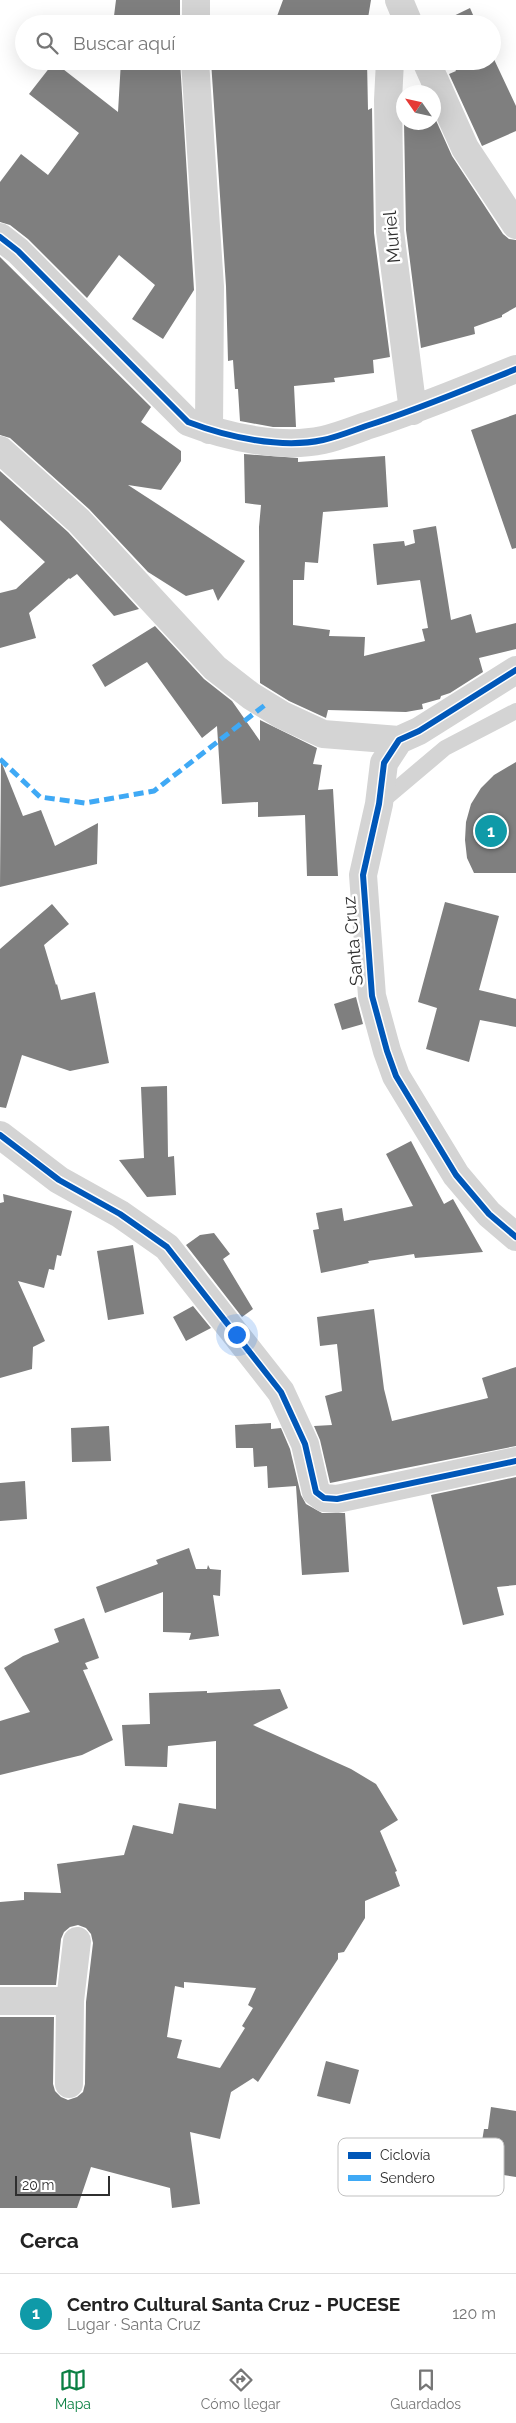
<!DOCTYPE html>
<html lang="es">
<head>
<meta charset="utf-8">
<style>
	:root { --surface:#fff; --page:#f2f2f2; --text:#222; --muted:#767676; --line:#e0e0e0; --accent:#0b8043 }
	body { margin:0; font-family:Raleway,sans-serif; background:var(--page); color:var(--text) }
	.compass { position:absolute; left:396px; top:85px; width:45px; height:45px; border-radius:50%; background:var(--surface); box-shadow:0 5px 20px #0002; rotate:304deg }
	.scale { position:absolute; left:15px; bottom:12px; width:95px; box-sizing:border-box; padding-left:5px; border:2px solid #2f2f2f; border-top:0; font-size:14px; line-height:18px; white-space:nowrap; color:#2f2f2f; -webkit-text-stroke:4px #fff; paint-order:stroke }
	.you { position:absolute; left:236px; top:1334px; width:18px; height:18px; margin:-12px; border:4px solid #fff; border-radius:50%; background:#1a73e8; box-shadow:0 0 0 8px #1a73e833 }
	.badge { display:grid; place-items:center; width:32px; height:32px; border-radius:50%; background:var(--accent); color:#fff; font-size:16px; font-weight:700 }
	.pin { position:absolute; translate:-50% -50%; border:2px solid #fff; box-shadow:0 1px 5px #0006 }
	.list { margin:0; padding:0; list-style:none }
	h2 { display:flex; justify-content:space-between; align-items:center; height:65px; margin:0; padding:0 20px; font-size:21px }
	h2 small { font-size:16px; font-weight:400; color:var(--muted) }
	.list li { display:grid; grid-template-columns:32px 1fr auto; gap:15px; align-items:center; box-sizing:border-box; height:80px; padding:0 20px; border-top:1px solid var(--line) }
	.list b { display:block; font-size:19px; white-space:nowrap }
	.list p { margin:0; font-size:16px; white-space:nowrap; color:var(--muted) }
	.list em { font-size:16px; font-style:normal; color:var(--muted) }
	.icon { flex:none; width:28px; height:28px; fill:none; stroke:currentColor; stroke-width:2; stroke-linecap:round; stroke-linejoin:round }
	.map { position:relative; flex:none; width:516px; height:2208px; overflow:hidden }
	.search { position:absolute; background:var(--surface); box-shadow:0 5px 20px #0002; left:15px; right:15px; top:15px; height:55px; display:flex; align-items:center; gap:12px; box-sizing:border-box; padding:0 18px; border-radius:28px; color:var(--muted); font-size:19px }
	.sheet { height:145px; background:var(--surface) }
	nav { display:flex; justify-content:space-around; align-items:center; box-sizing:border-box; height:70px; border-top:1px solid var(--line); background:var(--surface); font-size:14px; color:var(--muted) }
	nav a { display:grid; justify-items:center; gap:2px }
	nav .on { color:var(--accent) }
	.map>svg:first-child { display:block }
	.building { fill:#7f7f7f; fill-rule:evenodd }
	.lines { fill:none; stroke-linecap:round; stroke-linejoin:round }
	.lane { stroke:#d4d4d4; stroke-width:16 }
	.street { stroke:#d4d4d4; stroke-width:28 }
	.quiet { stroke:#3fa9f5; stroke-width:5; stroke-dasharray:10 5; stroke-linecap:butt }
	.cycleway-casing { stroke:#fff; stroke-width:9 }
	.cycleway { stroke:#0057b8; stroke-width:6 }
	.labels { text-anchor:middle; stroke-width:5; stroke-linejoin:round; paint-order:stroke }
	.street-label { font-size:18px; fill:#2f2f2f; stroke:#fff }
	.key { fill:#fff; stroke:#c1c1c1; stroke-width:1 }
	.key-label { font-size:14px; fill:#2f2f2f }
</style>
</head>
<body>
<div class="map">
<svg width="516" height="2208" viewBox="0 0 516 2208">
	<rect width="100%" height="100%" fill="#fff"/>
	<!-- building -->
	<path class="building" d="M116 0H180V24H113Z
		M283 0H371L367 24H289L276 19Z
		M470 8 477 24H437Z
		M492 55 516 106V131L482 146 449 74 456 71 451 61H492Z
		M121 61H180L194 290 163 339 132 319 155 285 119 255 87 298 28 239 10 225 0 222V182L21 154 48 175 79 133 29 94 54 62 118 112Z
		M211 61H367L368 110 372 108 374 233 390 357 373 360 374 373 334 378 335 382 294 386 296 427H273L240 421 238 389H235L233 360 228 361 226 286Z
		M434 116 452 156 503 234 509 239 516 240V307L502 315V317L474 327 475 334 421 348 406 230 404 122H434Z
		M0 257 151 407 141 422 181 451V461L161 490 128 485 245 561 218 601 213 589 186 596 148 572 89 509 10 438 0 435Z
		M516 414V548L512 549 471 430Z
		M244 454 298 458V462L385 456 388 507 323 512 318 563 305 562 304 580H293V625L330 630 329 636 365 637 364 656 425 641 422 629 428 628 420 580 377 585 373 544 404 541 405 546 415 543 413 530 436 526 451 620 471 614 476 633 516 623V649L479 658 483 672 450 693 441 696 440 699 422 704 423 709 406 712 328 710 326 718 289 701 260 683 259 527 261 505 245 503Z
		M0 471 68 532 139 609 114 616 77 574 70 579 69 578 29 613 36 638 0 648V593L16 589 45 562 0 520Z
		M155 626 204 679 232 701 260 741V720L317 748 313 764 322 765 318 790 333 789 338 876H307L305 815 258 817V802L222 804 217 726 202 738 147 662 105 687 92 665Z
		M1 761 23 816 41 810 55 846 98 823 97 864 0 887Z
		M516 762V873H474L467 858 465 840 466 822 471 804 481 788 494 775Z
		M445 902 499 916 479 990 516 999V1027L480 1020 469 1062 426 1049 437 1008 418 1002Z
		M52 904 69 924 44 945 56 985 57 984 61 1000 95 992 109 1063 70 1071 22 1055 6 1108 0 1107V949Z
		M356 997 363 1024 342 1030 334 1004Z
		M167 1086 168 1157 174 1156 176 1195 147 1197 119 1160 144 1158 141 1087Z
		M411 1141 444 1204 453 1199 483 1252 415 1258 414 1254 368 1261 369 1263 321 1273 313 1230 319 1229 316 1213 342 1208 344 1221 413 1206 386 1154Z
		M3 1194 72 1211 61 1256 57 1255 54 1270 49 1269 44 1288 18 1281 45 1341 33 1347 32 1369 0 1378V1203L4 1202Z
		M214 1233 230 1254 223 1259 253 1309 242 1317 186 1245 200 1235Z
		M133 1245 144 1314 108 1320 97 1251Z
		M193 1306 211 1328 186 1341 173 1317Z
		M374 1309 384 1389 392 1421 488 1398 482 1378 516 1367V1446L330 1483 320 1440 314 1426 332 1425 325 1396 342 1391 337 1344 320 1346 317 1317Z
		M271 1423V1429L281 1428 290 1449 301 1495 306 1504 322 1513H345L349 1572 302 1575 296 1486 268 1488 267 1466 254 1467 253 1448H236L235 1425Z
		M109 1426 111 1461 72 1462 71 1428Z
		M516 1477V1585L497 1587 504 1615 463 1625 431 1495Z
		M25 1481 27 1519 0 1521V1483Z
		M189 1548 196 1569H207L208 1565 210 1569 221 1570 220 1596 213 1595 219 1636 189 1640 191 1633 163 1632V1592L105 1613 96 1587 158 1564 156 1560Z
		M84 1618 99 1658 85 1663 88 1669 83 1670 113 1740 82 1755 0 1775V1721L30 1712 4 1668 23 1656 59 1642 54 1629Z
		M280 1689 288 1708 253 1725 351 1769 376 1784 398 1820 380 1831 397 1871 395 1872 400 1886 365 1901V1918L344 1952 338 1953V1959L258 2082 253 2078 231 2092 220 2139 190 2132 200 2204 172 2208 170 2188 91 2167 77 2208H0V2017H54L53 2084 55 2091 61 2097 68 2100 77 2097 83 2092 85 2084 86 2002 93 1943 91 1934 86 1928 78 1925 70 1927 64 1932 61 1939 56 1985H0V1902L24 1900V1892L61 1893 57 1864 124 1855 133 1825 173 1834 179 1803 216 1809V1741L168 1746 167 1767 125 1766 122 1725 150 1724 149 1693 207 1691V1693ZM184 1982 256 1988 248 2005 253 2008 242 2026 245 2028 220 2068 177 2058 182 2040 167 2037 175 1986 184 1988Z
		M326 2061 359 2070 350 2104 317 2096Z
		M491 2107 516 2111V2177L477 2171 484 2129H488Z"/>
	<g class="lines">
		<!-- lane -->
		<path class="lane" d="M380 803 445 748 516 711"/>
		<!-- street -->
		<path class="street" d="M399 0 409 24
			M196 24V0
			M195 61 210 287 209 430
			M390 61 388 100 390 231 413 411
			M426 61 465 148 516 225
			M0 237 18 251 188 422C227 437 281 449 323 440 337 437 352 431 366 426 417 410 466 389 516 369
			M0 450 79 521 215 668 251 696 282 715 323 734 399 740
			M516 670 419 731 399 740 384 763 379 804 363 875 372 996 387 1051 396 1076 456 1175 489 1214 516 1237
			M0 1135 59 1180 120 1214 167 1247 281 1392 305 1444 316 1492 324 1498 337 1499 516 1461
			M0 2001H70
			M69 2084 70 2001 77 1941"/>
		<!-- quiet -->
		<path class="quiet" d="M0 759 40 797 85 803 154 791 265 705"/>
		<!-- cycleway casing -->
		<g class="cycleway-casing">
			<path id="cycleway" d="M0 237 18 251 188 422C227 437 281 449 323 440 337 437 352 431 366 426 417 410 466 389 516 369
				M516 670 419 731 399 740 384 763 379 804 363 875 372 996 387 1051 396 1076 456 1175 489 1214 516 1237
				M0 1135 59 1180 120 1214 167 1247 281 1392 305 1444 316 1492 324 1498 337 1499 516 1461"/>
		</g>
		<!-- cycleway -->
		<use href="#cycleway" class="cycleway"/>
	</g>
	<g class="labels">
		<!-- street labels -->
		<g class="street-label">
			<text transform="translate(392 237) rotate(-95)" y="6">Muriel</text>
			<text transform="translate(353 941) rotate(-95)" y="6">Santa Cruz</text>
		</g>
	</g>
	<!-- legend -->
	<rect x="338" y="2138" width="166" height="58" rx="8" class="key"/>
	<rect x="348" y="2152" width="23" height="7" fill="#0057b8"/>
	<rect x="348" y="2175" width="23" height="6" fill="#3fa9f5"/>
	<g class="key-label">
		<text x="380" y="2160">Ciclovía</text>
		<text x="380" y="2183">Sendero</text>
	</g>
</svg>
<svg class="compass" viewBox="-18 -18 36 36"><path d="M0-13l5 13h-10z" fill="#e53935"/><path d="M0 13l5-13h-10z" fill="#767676"/></svg>
<div class="scale">20 m</div>
<div class="you"></div>
<div class="pin badge" style="left:491px;top:831px;background:#0f9aa8">1</div>
<div class="search"><svg class="icon" aria-label="search" viewBox="0 0 24 24"><circle cx="10" cy="10" r="6"/><path d="M15 15l6 6"/></svg>Buscar aquí</div>
</div>
<section class="sheet">
<h2>Cerca<small></small></h2>
<ul class="list">
<li><span class="badge" style="background:#0f9aa8">1</span><div><b>Centro Cultural Santa Cruz - PUCESE</b><p>Lugar · Santa Cruz</p></div><em>120 m</em></li>
</ul>
</section>
<nav>
<a class="on"><svg class="icon" aria-label="map" viewBox="0 0 24 24"><path d="M3 6l6-2 6 2 6-2v14l-6 2-6-2-6 2zM9 4v14M15 6v14"/></svg>Mapa</a>
<a><svg class="icon" aria-label="directions" viewBox="0 0 24 24"><path d="M12 3l9 9-9 9-9-9zM9 14v-3h6M13 9l2 2-2 2"/></svg>Cómo llegar</a>
<a><svg class="icon" aria-label="saved" viewBox="0 0 24 24"><path d="M7 4h10v16l-5-4-5 4z"/></svg>Guardados</a>
</nav>
</body>
</html>
